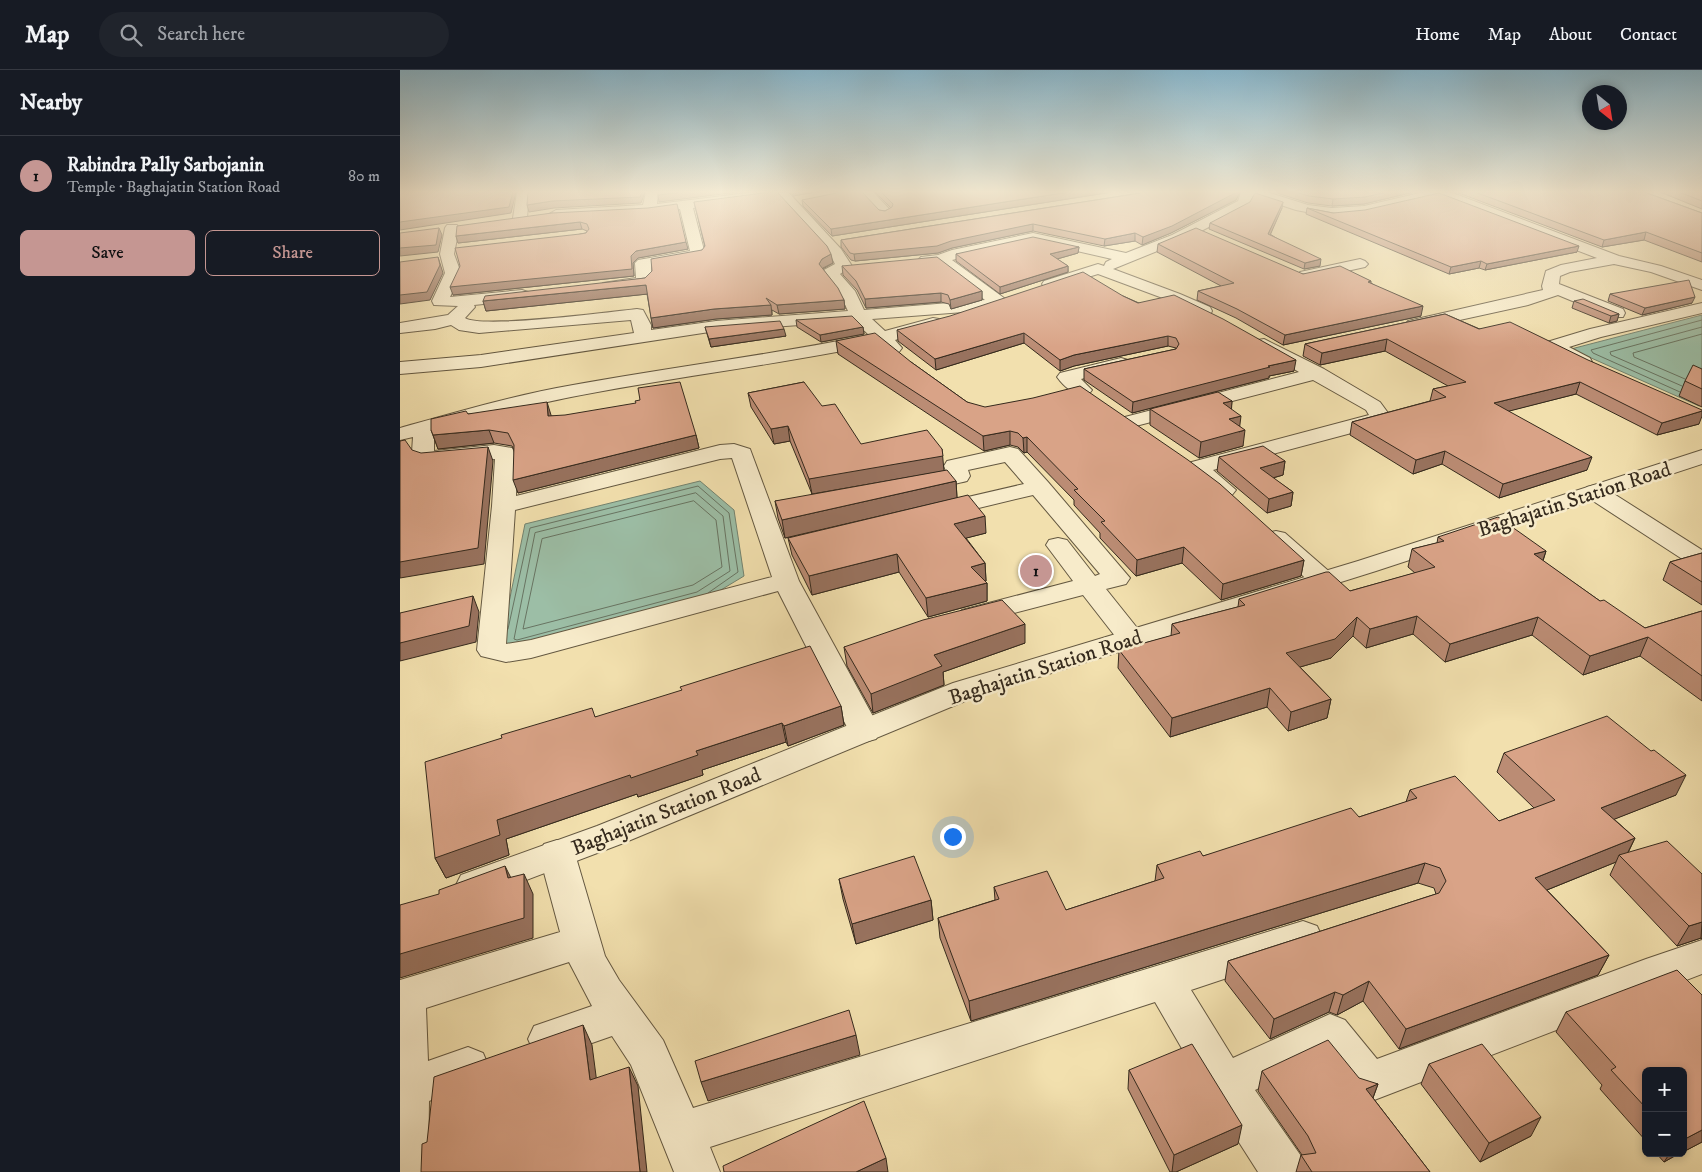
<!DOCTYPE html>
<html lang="en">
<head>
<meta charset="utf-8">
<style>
	:root { --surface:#171b24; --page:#20242c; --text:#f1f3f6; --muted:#9ea1a6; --line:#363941; --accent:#c59692 }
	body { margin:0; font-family:"IM FELL DW Pica",serif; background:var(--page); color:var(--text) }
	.controls { position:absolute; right:15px; bottom:15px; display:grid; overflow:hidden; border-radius:8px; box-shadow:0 2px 8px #0003 }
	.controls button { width:45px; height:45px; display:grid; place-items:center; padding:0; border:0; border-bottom:1px solid var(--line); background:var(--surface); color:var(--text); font:25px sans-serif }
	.compass { position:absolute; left:1182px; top:15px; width:45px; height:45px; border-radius:50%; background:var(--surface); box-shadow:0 2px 8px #0003; rotate:150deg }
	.you { position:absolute; left:552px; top:766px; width:18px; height:18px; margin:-12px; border:4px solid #fff; border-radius:50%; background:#1a73e8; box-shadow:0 0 0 8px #1a73e833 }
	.badge { display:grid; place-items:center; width:32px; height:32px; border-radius:50%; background:var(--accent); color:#111; font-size:16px; font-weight:700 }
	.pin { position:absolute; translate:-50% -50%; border:2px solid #fff; box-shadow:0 1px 5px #0006 }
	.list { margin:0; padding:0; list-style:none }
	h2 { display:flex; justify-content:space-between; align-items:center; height:65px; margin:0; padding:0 20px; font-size:21px }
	h2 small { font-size:16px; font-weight:400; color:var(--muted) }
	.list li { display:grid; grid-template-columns:32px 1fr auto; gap:15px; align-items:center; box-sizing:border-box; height:80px; padding:0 20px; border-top:1px solid var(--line) }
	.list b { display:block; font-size:19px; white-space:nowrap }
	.list p { margin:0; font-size:16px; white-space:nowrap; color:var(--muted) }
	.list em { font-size:16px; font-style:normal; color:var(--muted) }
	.actions { display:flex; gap:10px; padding:15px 20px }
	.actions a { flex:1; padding:11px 0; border:1px solid var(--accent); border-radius:8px; text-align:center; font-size:18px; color:var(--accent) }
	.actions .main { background:var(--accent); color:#111 }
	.icon { flex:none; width:28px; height:28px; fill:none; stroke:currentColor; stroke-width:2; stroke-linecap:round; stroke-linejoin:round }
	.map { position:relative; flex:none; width:1302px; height:1102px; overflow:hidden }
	header { display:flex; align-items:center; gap:30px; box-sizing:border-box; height:70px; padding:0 25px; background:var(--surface); border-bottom:1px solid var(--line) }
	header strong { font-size:24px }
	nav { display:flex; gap:28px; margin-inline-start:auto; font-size:18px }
	.search { width:350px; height:45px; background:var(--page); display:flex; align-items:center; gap:12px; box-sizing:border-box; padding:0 18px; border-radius:28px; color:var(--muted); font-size:19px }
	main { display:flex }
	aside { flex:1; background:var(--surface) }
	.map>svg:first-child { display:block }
	.water { fill:#9cbea6; stroke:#73836f }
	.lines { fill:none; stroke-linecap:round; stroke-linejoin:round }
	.shore { stroke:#687462; stroke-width:1 }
	.minor-casing { stroke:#645841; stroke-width:2 }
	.tertiary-casing { stroke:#645841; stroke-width:2 }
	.minor { fill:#f7ebca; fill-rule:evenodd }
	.tertiary { fill:#f7ebca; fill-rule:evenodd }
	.wall { fill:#bb8c74; stroke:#352a1d }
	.shaded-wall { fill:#98725e; stroke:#352a1d }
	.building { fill:#d9a387; stroke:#352a1d }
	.labels { text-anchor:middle; stroke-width:5; stroke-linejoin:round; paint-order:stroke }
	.street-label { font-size:21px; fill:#352a1d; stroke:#f7ebca }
</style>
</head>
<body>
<header>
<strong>Map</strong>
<div class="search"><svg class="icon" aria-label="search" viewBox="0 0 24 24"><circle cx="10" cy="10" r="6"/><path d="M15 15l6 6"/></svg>Search here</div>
<nav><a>Home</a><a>Map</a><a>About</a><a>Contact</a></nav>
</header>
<main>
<aside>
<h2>Nearby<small></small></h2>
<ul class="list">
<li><span class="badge">1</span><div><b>Rabindra Pally Sarbojanin</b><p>Temple · Baghajatin Station Road</p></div><em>80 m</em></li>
</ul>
<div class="actions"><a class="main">Save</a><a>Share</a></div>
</aside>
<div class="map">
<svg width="1302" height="1102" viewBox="0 0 1302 1102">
	<rect width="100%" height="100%" fill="#f2e0ae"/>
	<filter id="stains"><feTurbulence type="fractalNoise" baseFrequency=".004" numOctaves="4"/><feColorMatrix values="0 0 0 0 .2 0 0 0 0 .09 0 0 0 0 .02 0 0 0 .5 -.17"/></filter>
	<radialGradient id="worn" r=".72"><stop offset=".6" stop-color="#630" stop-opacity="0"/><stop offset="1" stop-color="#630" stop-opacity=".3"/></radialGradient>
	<!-- water -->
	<path class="water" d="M1302 245V335L1299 336 1171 279Z
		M300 411 334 440 344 506 301 532 116 582 100 577 125 454Z"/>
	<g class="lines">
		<!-- shore -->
		<path class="shore" d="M1285 309 1234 287 1233 283 1302 264
			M1282 316 1211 285 1210 282 1302 257
			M1280 322 1193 283 1191 280 1302 250
			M296 423 323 446 330 501 297 522 117 570 114 569 135 463Z
			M294 431 316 450 322 497 293 515 123 559 142 469Z
			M108 559 130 458 298 416 329 443 338 502 308 523"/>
		<!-- minor casing -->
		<g class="minor-casing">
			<path id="minor" d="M117 122H129L127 148 120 152 113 148Z
				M246 122H258L257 134 356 122 389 123 441 179 452 196 440 204 455 221 464 240 585 230 538 194 521 193 518 190 521 187 538 185 552 180 633 163 726 183 772 165 838 131 841 122H867L908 135 932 138 964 136 1024 122H1050L1219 186 1261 196 1302 210V220L1251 202 1214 194 1170 202 1160 206 1159 214 1223 239 1225 243 1223 247H1211L1158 225 1128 235 1014 260 1008 259 1005 255 1008 251 1143 220 1142 216 1146 201 1161 195 1197 188 1038 127 964 144 932 147 896 140 853 126 849 136 782 171 713 199 780 224 810 237 812 241 810 245H798L768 230 698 204 656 217H644L642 214 644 211 698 194 704 196 706 192 712 189 633 171 552 190 604 228 606 232 604 236 590 240 472 249 485 261 533 248 539 249 542 253 539 257 495 270 502 278 499 282C489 284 485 281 478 274 376 295 273 307 171 327 125 336 80 349 34 361V381L94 375 112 378 117 388 116 426 320 375 334 374 350 379 399 511 481 661 476 669 465 672 454 669 449 661 378 521 131 588 106 592 81 586 77 580 92 436 95 389 27 395 19 393 12 382 13 367 0 370V358C57 342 115 325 173 315 272 297 371 285 469 265L454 251 316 261 81 297 0 304V292L81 285 234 263 231 250 79 263 59 260 51 255 35 259 0 263V253L48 245 58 236 34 235 32 231 45 203 40 184 45 158 47 155H57L59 158 54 184 61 203 50 227 122 220 128 222 130 225 128 228 122 230 74 235 75 237 65 248C82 259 209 242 237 239L243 240 251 255V260L316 251 448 241 441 226 422 203 424 200 435 194 430 184 380 129 375 128 293 138 305 184 303 187 251 196C251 201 253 208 250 212 244 221 213 222 203 219L201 216 203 213 236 208 235 193 238 190 290 181 280 139 249 143 156 148 149 144 156 140 243 135ZM332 388 372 507 131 570 106 574 115 440 320 389Z
				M459 122H473L492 142 485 146 480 145Z
				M960 189 965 191 968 194 965 197 906 210 900 208 898 205 900 202Z
				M1302 233V243L1201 267 1169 277 1190 288 1192 292 1190 296C1175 300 1159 287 1147 280L1144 276 1147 272 1190 259Z
				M864 269 924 299 980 332 991 347 988 351 974 357 813 400 836 420 832 425C814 429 801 413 788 403L785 398 788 393 969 345 966 340 913 310 728 358 721 356 718 352 721 348 899 302 858 278 855 274 858 270Z
				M721 288 728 290 730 294 728 298 681 309 692 320 689 324C676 327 665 318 657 307L660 303Z
				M610 377 618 379 648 412 730 508 726 514 706 519 746 569 742 575 732 578 722 575 683 525 572 554 562 552 558 546 562 540 673 511 646 475 649 470 658 468 667 470 695 506 700 504 633 425 537 448 529 446 525 441 529 436 624 414 605 392 568 400 570 406 567 411C550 415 526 422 509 418L506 413 509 408 546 401 544 396 547 391Z
				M1195 415 1203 417 1302 480V499L1293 496 1187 427 1183 422 1187 417Z
				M876 461 885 463 932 504 936 510 932 516 923 518 914 516 867 473 864 468 867 463Z
				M157 770 170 774 175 784 205 886 219 910 263 970 293 1038 903 851 917 856 922 867 917 878 791 920 833 988 930 944 945 950 977 989 1246 889 1302 870V904L969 1032 954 1026 923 987 855 1020 901 1086 908 1102H858L810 1027 755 932 310 1077 320 1102H274L231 995 212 966 149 988 134 982 128 969 134 956 192 936 169 892 26 938 28 991 68 977 83 983 89 997 83 1011 29 1031 28 1102H0V910L160 862 139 784 144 774Z"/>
		</g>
		<!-- tertiary casing -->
		<g class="tertiary-casing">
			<path id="tertiary" d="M1302 380V394L976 501 575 627 221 774 87 825 74 830 61 825 56 815 61 805 197 756 553 613 958 491Z"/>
		</g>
		<!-- minor -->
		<use href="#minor" class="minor"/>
		<!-- tertiary -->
		<use href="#tertiary" class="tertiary"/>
	</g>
	<!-- wall -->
	<path class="wall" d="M388 122H415L393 126Z
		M475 122H712L432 166 403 136 402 130 485 141 491 138Z
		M747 122H840L836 130 771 163 742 175 735 171 704 176 633 161 552 178 538 183 455 191 451 190 441 177V170Z
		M874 122H1014L964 134 932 136 908 133Z
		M1056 122H1244L1302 143V192L1244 170 1202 177Z
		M1260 122H1302V139Z
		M294 132 433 193 423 199 444 230 445 239 379 244 372 240V245L316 249 253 258 247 224 86 241 83 231 245 208 252 201 302 180 305 177Z
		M882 138 870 164 920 196 904 199 809 159 810 153Z
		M907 138 933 143 1177 182 1085 200 1079 198 1049 204 906 144Z
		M152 143 288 179 238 188 233 193 234 206 53 225 180 164 186 163 187 161 182 159 58 173 56 166Z
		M758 174 903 204 971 211V213L1021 246 883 275 836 248 797 230 798 221 821 216 757 182Z
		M679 177 678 183 657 189 668 196V202L600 224 556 191V184Z
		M442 196 582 221V230L551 239 549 234 541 232 466 238 457 220 443 205Z
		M1210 224 1292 233 1242 245 1208 231Z
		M723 226 894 301 869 306V308L732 343 684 310V299L776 279V278L768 276 674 296 660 301 624 273 536 300 498 271 497 260Z
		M1174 231 1219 244 1217 251 1209 253 1172 238Z
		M1045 244 1299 354 1257 365 1176 324 1108 341 1187 400 1099 428 1042 394 1013 404 950 365 952 352 1030 331 1033 319 1048 316 985 281 920 295 903 286 905 274Z
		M396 250 463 257 464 264 421 272 397 257Z
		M305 257 386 266 311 277 307 264Z
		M436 271 511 292 567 332 904 490 901 506 821 530 782 493 736 506 700 468V463L674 435V430L627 382 624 383 618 377 610 375 584 381 438 284Z
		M1302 299V337L1279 326 1285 311Z
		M404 312 412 424 390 371 374 374 351 337 348 323Z
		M832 331 831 340 840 357 843 376 799 388 750 355V339Z
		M68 344 151 346 296 365 299 378 118 423 114 380 112 376 94 373 38 379 31 360Z
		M819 387 885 391 883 405 873 408 893 422 891 436 867 443 817 401Z
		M556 411 557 428 385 468 378 448 375 431Z
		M586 463 566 468 585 493 586 511H585L587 513V531L528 547 499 502 412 525 392 485 388 468Z
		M1038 467 1146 481 1143 491 1200 531 1245 558 1302 541V631L1240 586 1183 605 1132 565 1045 592 1013 564 966 578 953 566 931 588 900 597 931 629 927 648 888 661 867 637 770 667 718 598 719 580 771 566 772 554 838 537 839 529 950 521 1015 503 1008 497 1012 479 1037 473Z
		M1302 483V535L1263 510 1270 492Z
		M625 573 543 602 544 615 473 643 447 596 444 577Z
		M441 636 444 655 388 676 386 672 302 700 303 705 238 727 237 724 106 769 109 785 46 808 35 788 195 647Z
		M1104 683 1276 725 1214 749 1235 768 1228 783 1302 804V869L1301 868 1277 876 1210 805 1216 792 1147 820 1209 885 1198 905 999 979 963 931 937 945 929 942 870 969 825 911 828 891 1036 824 1034 818 1018 813 571 951 540 868 538 848 595 830 594 817 666 840 755 811 757 795 803 786 959 747 1006 732 1010 720 1099 751 1134 738 1097 702Z
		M439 809 531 830 533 850 456 874 443 829Z
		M1302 925V1072L1283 1082 1246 1001V1071L1200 1019 1202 1015 1156 962 1166 942Z
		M1029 994 1131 1066 1080 1092 1021 1014Z
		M729 1000 838 1074 776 1102H770L728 1019Z
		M862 1001 978 1014 973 1028 1030 1102H896L901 1085H902L858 1021Z
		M1256 1083H1280L1264 1092Z"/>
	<!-- shaded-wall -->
	<path class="shaded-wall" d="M113 122H116L111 143 0 160V152Z
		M242 122H245L241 133 154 138 129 142 127 135 152 131Z
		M282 122H338L259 132 258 125Z
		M393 122H415L393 126Z
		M669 122H712L432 166 431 159Z
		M837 122H840L836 130 771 163 742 175 743 167Z
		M987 122H1014L964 134 932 136 933 129Z
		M883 132 882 138 868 170V164Z
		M180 152 182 159 58 173 56 166Z
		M633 154V161L552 178 538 183 455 191 454 184Z
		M39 158 42 165 38 182 0 186V178Z
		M1246 162 1244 170 1202 177 1204 170Z
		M735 163V171L704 176 705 169Z
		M286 172 288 179 238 188 233 193 234 206 53 225 50 217 231 186 236 181Z
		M1179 176 1177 182 1085 200 1087 194Z
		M679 177 678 183 650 191V184Z
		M431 184 433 193 423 198 420 203 419 194 422 189Z
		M38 187 43 203 30 230 0 234V225Z
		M921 189 920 196 904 199 905 193Z
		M1081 191 1079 198 1049 204 1051 197Z
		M668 196V202L600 224V217Z
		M246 215 248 224 86 241 83 231Z
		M582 221V230L551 239 550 230Z
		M541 223V232L466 238 465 229Z
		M1295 227 1292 233 1242 245 1245 238Z
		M444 230 445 239 379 244 377 235Z
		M371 235 372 245 316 249 253 258 251 248 314 239Z
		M1023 236 1021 246 883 275 885 265Z
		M1219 244 1217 251 1209 253 1211 246Z
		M463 257 464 264 421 272 420 265Z
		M384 259 386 266 311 277 309 269Z
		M624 263V273L536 300 535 289Z
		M768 266V276L674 296 660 301V290L674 285Z
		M987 269 985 281 920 295 922 283Z
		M896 290 894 301 869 306V308L732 343 733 332 868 296Z
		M1180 312 1176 324 1090 346 1094 333Z
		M832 331 831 347 823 333Z
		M147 332 151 345 152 359 148 346Z
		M1302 341V346L1299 354 1257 365 1262 353Z
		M841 346 839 362 845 360 843 376 799 388 801 372 829 349Z
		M388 356 390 371 374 374 371 359Z
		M89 360 94 373 38 379 33 365Z
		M610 361V375L584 381 583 366Z
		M296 365 299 378 118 423 113 410Z
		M627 367V382L624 383 623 368Z
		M88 377 93 391 84 494 0 508V492Z
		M542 379 544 401 412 424 409 409Z
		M1045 381 1042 394 1013 404 1016 390Z
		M1192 387 1187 400 1099 428 1103 414Z
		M885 391 883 405 858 412 860 398Z
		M556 411 557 428 385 468 382 450Z
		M893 422 891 436 867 443 869 429Z
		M585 446 586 463 555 471 554 454Z
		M784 477 782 493 736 506 737 490Z
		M1146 481 1140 499 1134 484Z
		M497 484 499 502 412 525 409 506Z
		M904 490 901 506 821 530 823 514Z
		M585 493 586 511 572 515 571 497Z
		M587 513V531L528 547 526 528Z
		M73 526 79 542 76 572 0 591V573Z
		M1017 546 1013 564 966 578 970 559Z
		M957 547 953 566 931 588 883 602 886 583Z
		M1138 547 1132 565 1045 592 1050 574Z
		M625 554V573L543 602 544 615 473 643 471 624 534 585Z
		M1248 567 1240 586 1183 605 1190 586Z
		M870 618 867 637 770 667 772 648Z
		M931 629 927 648 888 661 891 642Z
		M441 636 444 655 388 676 384 656Z
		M382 653 386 672 302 700 303 705 238 727 237 724 106 769 109 785 46 808 35 788 97 750 296 681Z
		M1286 705 1276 725 1192 758 1201 738Z
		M1235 768 1225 788 1219 785 1216 792 1127 828 1135 808Z
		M1025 793 1018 813 571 951 569 931Z
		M105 796 115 816 108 808Z
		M124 804 133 824V868L0 908V884Z
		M531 830 533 850 456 874 452 854Z
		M1302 852 1301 868 1277 876 1289 856Z
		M1209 885 1198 905 999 979 1006 959Z
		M969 911 963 931 937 945 943 925Z
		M935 922 929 942 870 969 874 949Z
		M183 955 192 975 199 1029 190 1010Z
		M456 965 460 985 308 1031 301 1012Z
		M229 997 238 1016 247 1102H240Z
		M978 1014 971 1033 966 1019Z
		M1141 1047 1131 1066 1080 1092 1089 1073Z
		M842 1055 838 1074 776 1102H772L774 1085Z
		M1302 1060V1072L1283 1082V1070Z
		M1270 1083H1280L1264 1092Z
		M486 1088 488 1102H456Z"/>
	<!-- building -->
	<path class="building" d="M0 122H113L109 137 0 152Z
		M128 122H242L240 127 152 131 127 135Z
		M258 122H282L258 125Z
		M371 122 378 123 427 176 431 184 422 189 419 194 438 218 444 230 377 235 366 228 371 235 314 239 251 248 246 215 83 231 85 226 245 208 252 201 251 189 302 180 305 176 294 132Z
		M442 122H462L479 140 485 141 492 137 493 134 481 122H669L431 159 402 130Z
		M747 122H837L772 156 743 167 735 163 705 169 633 154 551 171 537 176 454 184 450 183 441 170Z
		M896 122H987L965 127 933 129 909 126Z
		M1075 122H1244L1302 143V183L1246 162 1204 170Z
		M1279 122H1302V131Z
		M855 123 883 132 868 164 921 189 905 193 810 153 850 132Z
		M1039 123 1179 176 1087 194 1081 191 1051 197 907 138 933 143 965 140Z
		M277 134 286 172 236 181 231 186 232 199 50 217 60 196 55 178 180 164 186 163 189 159 187 154 180 152 56 166 57 156 152 143 248 138Z
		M39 158 36 175 0 178V163Z
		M796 158 903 204 940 196 971 211 968 212 1023 236 885 265 837 239 798 221 834 213 758 174Z
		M633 167 679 177 650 184 668 196 600 217 556 184Z
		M38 187 40 195 27 222 0 225V192Z
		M537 187 582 221 550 230 548 225 541 223 465 229 456 211 442 196Z
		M683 202 723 226 738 233 774 225 823 249 896 290 868 296 870 297 733 332 684 299 776 279 779 274 776 268 768 266 674 285 660 290 624 263 535 289 497 260 550 246Z
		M1289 210 1295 227 1245 238 1210 224Z
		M1183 229 1219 244 1211 246 1174 231Z
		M1045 244 1079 259 1110 252 1188 290 1302 340V341L1262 353 1180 312 1094 333 1192 387 1103 414 1045 381 1016 390 952 352 1046 327 1033 319 1066 312 987 269 922 283 905 274Z
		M452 246 463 257 420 265 396 250Z
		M380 251 384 259 309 269 305 257Z
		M475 263 511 292 567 332 585 337 633 328 680 316 788 390 820 414 904 490 823 514 784 477 737 490 701 452 705 451 674 420 678 419 627 367 623 368 618 363 610 361 583 366 436 271Z
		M1293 295 1302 299V319L1285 311Z
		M280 312 296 365 113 410 114 375 108 363 89 360 33 365 31 360V349L66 341 68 344 147 332 148 346 165 345 236 333 235 331 240 330 238 318Z
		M404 312 422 336 435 334 461 374 527 360 542 379 543 386 409 409 388 356 371 359 348 323Z
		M818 322 832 331 823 333 841 346 829 349 845 360 801 372 750 339Z
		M5 370 12 380 21 383 88 377 78 478 0 492V371Z
		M863 376 885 391 860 398 893 422 869 429 819 387Z
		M547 400 556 411 382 450 375 431Z
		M568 425 585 446 554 454 585 493 571 497 587 513 526 528 497 484 409 506 388 468Z
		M1098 447 1146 481 1134 484 1200 531 1204 530 1245 558 1302 541V606L1248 567 1190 586 1138 547 1050 574 1017 546 970 559 957 547 935 569 886 583 931 629 891 642 870 618 772 648 719 580 780 563 772 554 845 535 839 529 926 502H929L950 521 1035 497 1012 479 1044 471 1038 467Z
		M1302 483V512L1270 492Z
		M73 526 69 556 0 573V543Z
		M602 530 625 554 534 585 542 596 471 624 444 577 523 550Z
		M410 576 441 636 384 656 382 653 296 681 298 685 231 708 230 705 97 750 100 765 35 788 25 692 102 668 101 665 192 638 195 647 282 620 280 617Z
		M1207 646 1251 681 1254 680 1286 705 1201 738 1235 768 1135 808 1209 885 1006 959 969 911 943 925 935 922 874 949 828 891 1039 823 1046 811 1040 798 1025 793 569 931 538 848 599 829 594 817 647 801 666 840 764 808 757 795 800 781 803 786 951 738 959 747 1017 728 1010 720 1055 706 1099 751 1155 730 1104 683Z
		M1267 771 1302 804V852L1289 856 1219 785Z
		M514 786 531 830 452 854 439 809Z
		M105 796 108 808 124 804V848L0 884V835L39 824V820Z
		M1277 900 1302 925V1060L1283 1070V1001H1246V1038L1211 1000 1216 997 1166 942Z
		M449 940 456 965 301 1012 295 991Z
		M183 955 190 1010 229 997 240 1102H21L22 1074 27 1072 34 1007Z
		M928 970 959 1008 978 1014 966 1019 1030 1102H912L901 1085 916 1083 908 1066 862 1001Z
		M792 974 842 1055 774 1085 729 1000Z
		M1082 974 1141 1047 1089 1073 1029 994Z
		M464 1031 486 1088 456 1102H324L323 1096Z"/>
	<!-- sky -->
	<linearGradient id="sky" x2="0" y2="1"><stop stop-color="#89b8ce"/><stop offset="0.44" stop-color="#f9f1db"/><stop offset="1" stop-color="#f9f1db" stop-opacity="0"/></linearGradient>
	<rect width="1302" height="277" fill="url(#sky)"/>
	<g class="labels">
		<!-- street labels -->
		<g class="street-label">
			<text transform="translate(1174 429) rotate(-18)" y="7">Baghajatin Station Road</text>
			<text transform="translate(645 597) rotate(-18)" y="7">Baghajatin Station Road</text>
			<text transform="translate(266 741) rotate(-22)" y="7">Baghajatin Station Road</text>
		</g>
	</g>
	<rect width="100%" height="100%" filter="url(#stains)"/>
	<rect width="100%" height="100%" fill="url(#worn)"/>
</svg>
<div class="controls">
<button>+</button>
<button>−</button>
</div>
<svg class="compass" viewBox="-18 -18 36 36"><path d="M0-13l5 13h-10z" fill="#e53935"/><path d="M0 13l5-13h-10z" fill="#9ea1a6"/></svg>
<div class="you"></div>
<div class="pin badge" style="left:636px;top:501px">1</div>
</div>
</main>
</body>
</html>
